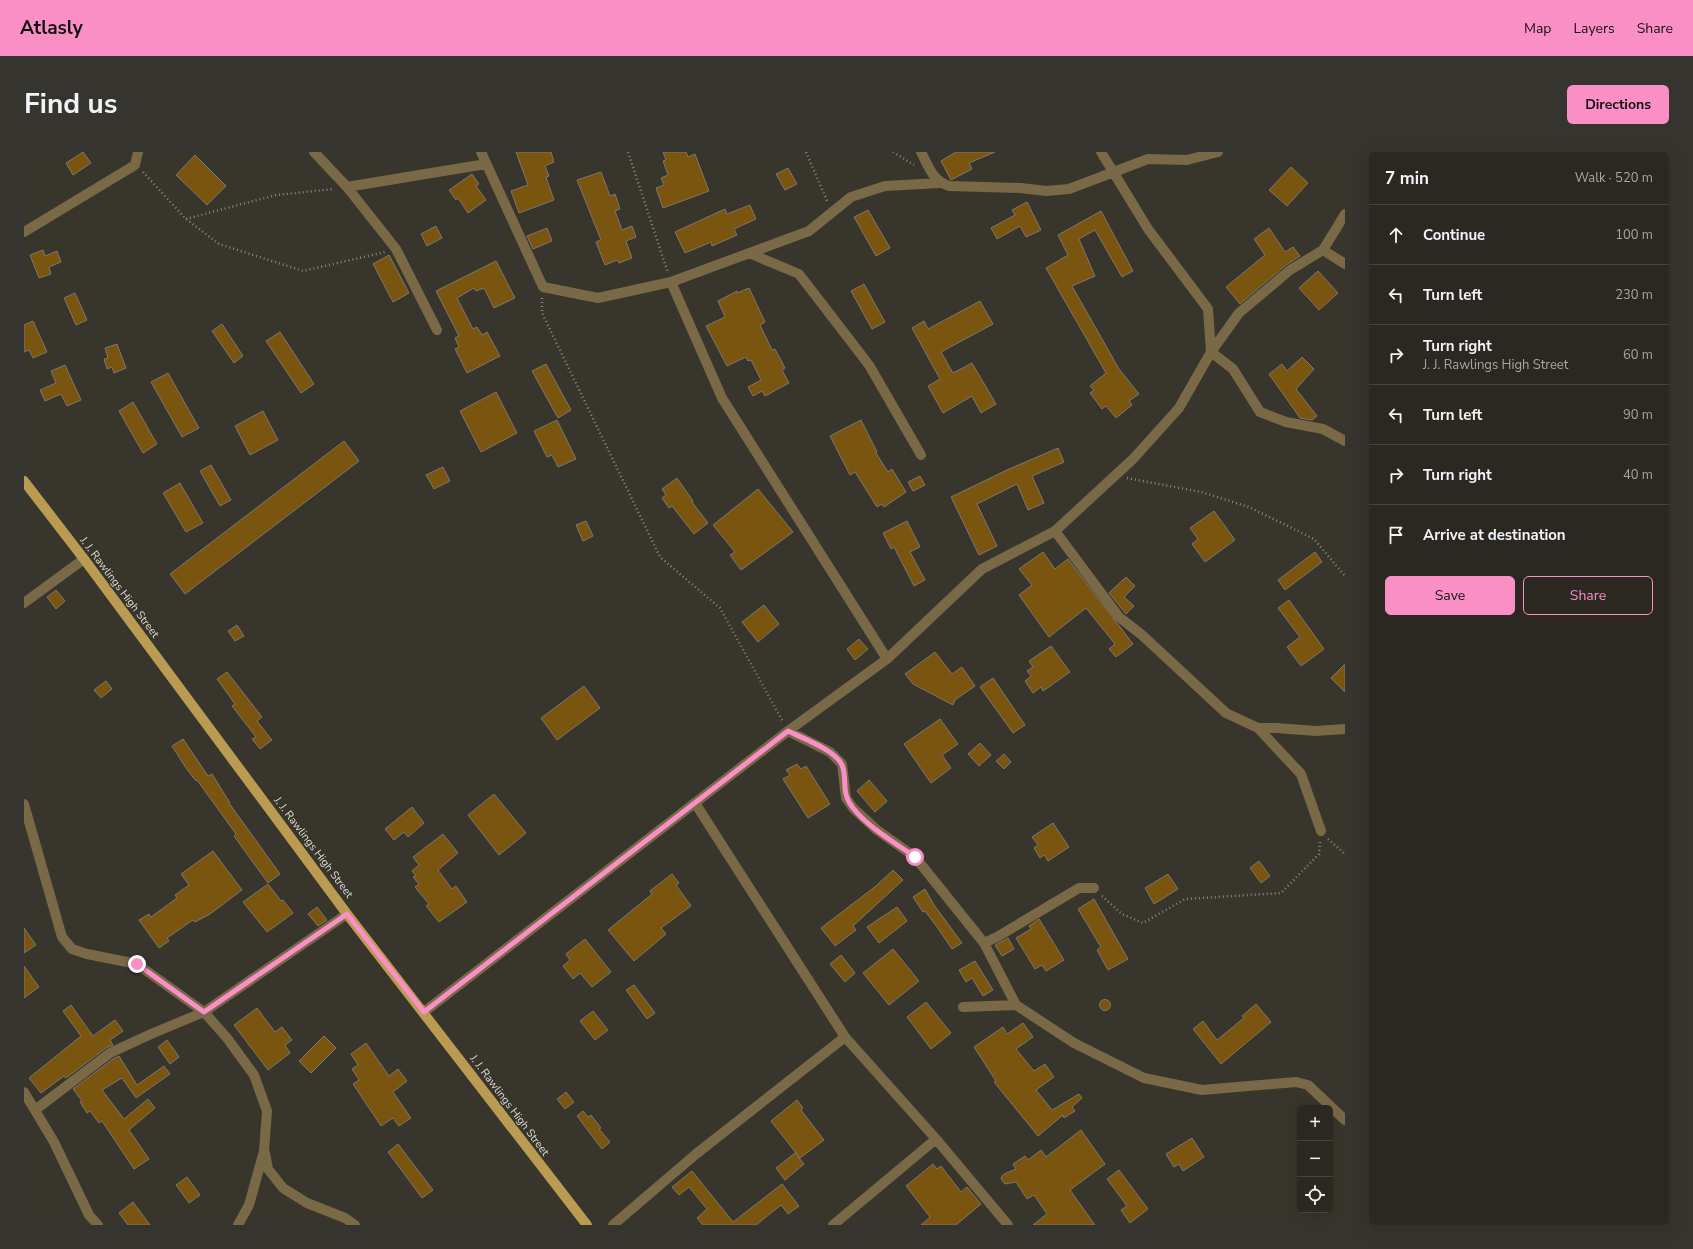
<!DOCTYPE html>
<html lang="en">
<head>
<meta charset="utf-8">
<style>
	:root { --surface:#2a2821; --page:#36342e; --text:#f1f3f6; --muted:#a5a6a5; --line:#46443f; --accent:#fa8fc6 }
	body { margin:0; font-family:"Nunito Sans",sans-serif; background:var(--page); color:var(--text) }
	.controls { position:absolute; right:12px; bottom:12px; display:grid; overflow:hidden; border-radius:6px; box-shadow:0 4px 16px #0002 }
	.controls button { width:36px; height:36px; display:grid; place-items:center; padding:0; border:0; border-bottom:1px solid var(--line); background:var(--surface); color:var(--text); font:20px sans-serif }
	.stop { position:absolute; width:12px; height:12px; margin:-9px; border:3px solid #fa8fc6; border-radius:50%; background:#fff }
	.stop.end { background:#fa8fc6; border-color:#fff; box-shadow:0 1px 4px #0008 }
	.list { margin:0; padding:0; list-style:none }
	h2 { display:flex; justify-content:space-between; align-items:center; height:52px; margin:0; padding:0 16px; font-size:17px }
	h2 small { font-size:13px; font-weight:400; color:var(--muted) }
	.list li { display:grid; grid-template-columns:26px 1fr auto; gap:12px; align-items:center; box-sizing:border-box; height:60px; padding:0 16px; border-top:1px solid var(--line) }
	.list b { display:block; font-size:15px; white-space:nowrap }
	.list p { margin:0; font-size:13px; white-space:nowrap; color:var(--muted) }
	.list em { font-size:13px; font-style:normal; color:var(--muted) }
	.actions { display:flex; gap:8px; padding:12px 16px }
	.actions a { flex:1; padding:9px 0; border:1px solid var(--accent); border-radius:6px; text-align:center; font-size:14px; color:var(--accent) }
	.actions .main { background:var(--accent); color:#111 }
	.icon { flex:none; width:22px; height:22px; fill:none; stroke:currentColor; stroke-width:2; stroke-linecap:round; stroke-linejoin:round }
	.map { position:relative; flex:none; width:1321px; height:1073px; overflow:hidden; border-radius:6px }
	header { display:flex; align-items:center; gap:24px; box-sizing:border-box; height:56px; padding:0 20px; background:var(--accent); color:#111 }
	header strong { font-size:19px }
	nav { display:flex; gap:22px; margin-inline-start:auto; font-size:14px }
	.intro { display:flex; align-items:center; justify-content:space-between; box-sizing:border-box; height:96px; padding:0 24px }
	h1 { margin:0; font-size:28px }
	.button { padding:10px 18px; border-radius:6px; background:var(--accent); color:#111; font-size:14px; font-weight:700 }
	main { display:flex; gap:24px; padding:0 24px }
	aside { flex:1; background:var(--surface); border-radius:6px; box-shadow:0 4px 16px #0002 }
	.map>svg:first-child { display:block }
	.building { fill:#7a550f; stroke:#7e776e }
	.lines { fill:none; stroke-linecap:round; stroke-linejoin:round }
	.path { stroke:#8a8881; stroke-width:2.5; stroke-dasharray:1 3; stroke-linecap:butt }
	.minor { stroke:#796947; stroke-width:10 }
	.primary { stroke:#bb9b52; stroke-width:10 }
	.route { stroke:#fa8fc6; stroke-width:5 }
	.labels { text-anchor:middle; stroke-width:3; stroke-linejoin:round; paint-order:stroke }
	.street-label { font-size:11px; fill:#dddcd6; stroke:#38352c }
</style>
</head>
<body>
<header>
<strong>Atlasly</strong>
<nav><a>Map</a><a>Layers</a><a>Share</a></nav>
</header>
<div class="intro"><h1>Find us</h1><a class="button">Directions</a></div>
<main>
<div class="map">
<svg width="1321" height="1073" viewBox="0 0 1321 1073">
	<rect width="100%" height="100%" fill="#38352c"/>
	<!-- building -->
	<path class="building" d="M59 0 67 11 49 23 42 11Z
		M492 0H527L530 10 521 14 525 24 522 25 530 48 495 61 487 39 504 33Z
		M639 0H662L664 5 671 2 685 39 639 56 632 36 640 33 637 26 644 23 639 9 642 8Z
		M932 0H971L945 11 948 17 927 28 917 9Z
		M171 3 202 34 183 53 152 23Z
		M1267 15 1284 31 1263 54 1245 38Z
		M764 16 773 32 761 38 752 22Z
		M577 20 586 44 591 42 596 57 591 59 598 78 608 74 612 85 602 89 608 106 595 111 593 108 581 113 572 90 577 88 553 28Z
		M448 22 455 32 452 34 462 48 444 61 434 46 432 48 425 38Z
		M1003 50 1017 78 1002 85 996 74 973 87 967 76 991 63 988 58Z
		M726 53 732 67 710 77 713 83 688 94 687 90 661 101 651 80 701 57 703 62Z
		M844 58 866 96 852 104 830 65Z
		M1077 59 1109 119 1098 125 1071 78 1055 87 1071 124 1048 134 1095 217 1115 242 1105 249 1108 253 1092 266 1082 254 1078 257 1066 241 1070 238 1066 234 1082 221 1022 116 1044 103 1034 83Z
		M412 74 418 86 403 94 397 82Z
		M523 76 528 89 509 97 503 84Z
		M1245 76 1261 100 1269 95 1276 104 1262 113 1216 152 1202 135 1241 103 1230 87Z
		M19 98 21 104 33 99 37 110 25 115 27 122 15 126 6 103Z
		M365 103 385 141 369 150 349 112Z
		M472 109 491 146 470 156 460 136 452 139 450 136 433 146 449 177 453 175 458 183 463 180 476 204 443 221 431 197 435 195 431 186 435 184 412 139Z
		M1294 119 1314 141 1295 158 1275 136Z
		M840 132 861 170 848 177 827 139Z
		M725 136 741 170 736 173 748 198 751 197 761 216 758 218 765 231 741 244 738 239 729 244 724 235 737 228 727 208 724 209 722 205 703 214 682 174 701 165 694 149 713 139V141Z
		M51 141 63 168 52 173 40 146Z
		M956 149 969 172 917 200 929 221 948 211 972 252 957 261 948 244 919 261 904 234 916 227 888 176 900 169 904 177Z
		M9 169 23 200 9 206 5 198 0 200V173Z
		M198 172 219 204 210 211 188 179Z
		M256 180 290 232 277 241 242 189Z
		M93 192 102 216 90 221 88 215 83 217 80 207 84 206 81 196Z
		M1278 205 1290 217 1272 237 1293 264 1288 268 1276 266 1245 222 1258 212 1263 219Z
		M522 212 547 258 534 266 508 219Z
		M41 213 57 248 43 254 37 242 21 249 16 238 32 231 27 219Z
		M144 221 175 276 158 285 127 230Z
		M472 240 493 281 457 300 436 259Z
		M109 250 133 292 119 301 95 259Z
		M239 259 254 288 226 303 211 274Z
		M533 268 552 307 534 315 528 303 523 305 510 279Z
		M837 268 853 300 852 301 864 320 868 317 882 340 860 355 858 352 853 355 831 320 826 323 806 284Z
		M320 289 335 309 161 442 146 422Z
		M1034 296 1040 310 1008 324 1020 351 1004 358 993 332 953 352 973 394 955 403 927 345 983 318Z
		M187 313 207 348 196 354 176 319Z
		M419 315 426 329 410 337 402 323Z
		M896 324 901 333 889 339 884 330Z
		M653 326 669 349 668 350 684 371 670 382 648 354 645 356 638 346 642 343 638 337Z
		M156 331 179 371 162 380 139 341Z
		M734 337 769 380 717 418 706 403 711 400 689 373Z
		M1190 359 1211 388 1181 410 1168 392 1174 387 1166 376Z
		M562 369 569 384 559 389 552 373Z
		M883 369 896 395 886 400 901 428 890 434 870 395 867 397 859 381Z
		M1019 400 1031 417 1044 407 1109 492 1092 505 1085 497 1091 492 1062 456 1025 485 995 443 1008 433 995 417Z
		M1291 400 1298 410 1261 438 1254 428Z
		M1102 425 1111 434 1100 445 1110 454 1102 462 1085 441Z
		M32 438 41 449 32 457 23 445Z
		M1265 448 1300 497 1277 514 1263 495 1276 485 1254 456Z
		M740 453 755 472 734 490 718 470Z
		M213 473 220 484 211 489 204 479Z
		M835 487 844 497 831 508 823 497Z
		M1027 494 1046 520 1019 539 1017 535 1009 541 1001 529 1007 524 1003 519 1009 515 1005 509Z
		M911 500 928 522 938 515 951 534 931 548 929 553 889 532 881 522Z
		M1321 512V540L1307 526Z
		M203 520 238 565 233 569 248 588 236 597 228 587 232 585 208 554 211 552 193 527Z
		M969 526 1001 573 989 581 956 535Z
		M82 529 88 537 77 546 70 538Z
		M560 534 576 556 533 588 517 566Z
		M916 567 934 592 918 603 927 616 907 631 880 592Z
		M159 587 184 624 188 622 206 651H205L256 722 244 731 210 684 212 682 173 628 172 629 162 616 148 594Z
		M956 591 967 603 955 614 944 602Z
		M980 602 987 610 980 617 972 609Z
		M773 612 777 617 782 614 806 652 784 666 759 627 766 623 762 618Z
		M845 628 863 649 851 660 833 639Z
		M470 642 502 681 475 703 444 663Z
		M388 655 400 671 384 685 380 680 370 688 361 677Z
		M1029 671 1045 695 1024 709 1020 703 1016 706 1010 696 1014 693 1008 685Z
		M419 682 434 701 414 718 428 737 432 734 443 750 415 770 402 754 405 752 391 735 395 732 389 725 392 724 388 719 395 713 389 705Z
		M189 699 218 738 186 762 171 770 169 768 143 786 145 789 135 796 115 768 125 762 127 765 153 746 151 743 165 733 157 722Z
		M1235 709 1246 724 1237 731 1226 716Z
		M869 718 879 728 829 774 832 778 811 794 797 776 852 734Z
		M648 722 655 731 652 733 667 754 637 776 642 782 610 809 584 778 628 742 626 739Z
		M1144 722 1154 737 1130 752 1121 736Z
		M244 732 257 749 259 748 269 761 243 780 219 750Z
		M901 737 910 753 938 791 928 797 913 775 901 759 899 760 889 745Z
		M1070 747 1104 807 1084 818 1073 798 1077 795 1054 757Z
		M293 755 303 768 294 774 284 762Z
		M873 755 883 769 855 791 843 775Z
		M1015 767 1040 808 1022 819 1018 813 1011 817 992 786 1007 777 1005 774Z
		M0 776 12 793 0 801Z
		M984 786 990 797 978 804 971 793Z
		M561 787 587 820 568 835 556 821 549 827 539 814 546 808 542 802Z
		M869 797 895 829 865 853 839 821Z
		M817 803 831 821 821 830 806 812Z
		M951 809 969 838 959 844 948 826 942 830 935 818Z
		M0 814 15 835 0 846Z
		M610 833 631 861 623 867 602 838Z
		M1075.5 853a5.5 5.5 0 1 1 11 0a5.5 5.5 0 1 1-11 0Z
		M902 850 927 881 907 897 883 865Z
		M1232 852 1247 870 1197 912 1169 877 1179 869 1193 888 1220 866 1218 864Z
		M47 853 69 884 91 868 99 879 86 888 89 893 82 896 42 926 40 924 17 941 5 926 57 884 39 859Z
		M233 856 251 880 258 875 268 888 261 893 266 901 244 918 210 873Z
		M569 859 584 878 571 888 556 869Z
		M999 871 1009 885 992 897 1010 919 1021 912 1030 925 1012 938 1028 958 1055 942 1058 946 1048 955 1051 959 1040 966 1039 963 1014 984 970 930 972 929 950 895 979 875 983 882Z
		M300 884 312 896 287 921 275 909Z
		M143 888 155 905 146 912 134 895Z
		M342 891 365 924 374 917 383 929 369 940 387 966 375 974 369 966 357 974 329 932 335 928 328 917 334 913 327 902Z
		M95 904 113 933 140 914 146 922 112 946 98 926 78 938 100 967 124 947 131 956 105 978 125 1007 110 1017 78 969 75 971 66 959 63 961 56 950 58 949 49 937 89 907Z
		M542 940 550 950 541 957 533 947Z
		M773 948 779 956 777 958 800 988 776 1006 747 969Z
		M559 959 564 965 567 963 577 976 575 977 586 990 578 997 553 964Z
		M1057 978 1081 1012 1046 1038 1071 1073H1009L1023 1062 1010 1043 1003 1047 992 1030 981 1032 977 1027 978 1024 980 1022 992 1017 989 1012 1001 1004 1004 1008 1017 998 1022 1005Z
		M1168 986 1180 1005 1159 1019 1155 1012 1150 1015 1142 1002Z
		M374 992 409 1038 398 1046 364 1000Z
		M771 1001 780 1012 761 1028 752 1016Z
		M909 1012 913 1017 917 1014 937 1040 943 1035 957 1052 932 1073H897L906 1065 882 1034Z
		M1095 1018 1124 1057 1106 1071 1097 1058 1103 1054 1083 1027Z
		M668 1019 709 1070 758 1032 775 1054 764 1062 757 1053 732 1073H679L673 1066 683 1057 665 1035 655 1043 648 1035Z
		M163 1025 176 1043 165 1051 152 1033Z
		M109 1050 126 1073H104L95 1061Z"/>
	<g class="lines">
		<!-- path -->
		<path class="path" d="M604 0 644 121
			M782 0 804 51
			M869 0 890 13
			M119 20 162 67 195 92 279 119 361 100
			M162 67 252 43 310 37
			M518 146V161L636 405 696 456 759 570
			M1103 326 1177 340 1225 355 1290 387 1321 424
			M1304 687 1321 702
			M1078 744 1098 762 1119 771 1161 747 1257 741 1295 702 1296 690"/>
		<!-- minor -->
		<path class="minor" d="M290 0 323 35 372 97 413 178
			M457 0 519 135 574 146 647 130 785 79 827 45 861 34 916 31
			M897 0C905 15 908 28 925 34L997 36 1022 39 1045 37 1124 7 1163 8 1194 0
			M323 35 462 12
			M1321 62 1299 98 1266 118 1215 161 1187 200 1209 217 1236 260 1262 270 1299 277 1321 289
			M0 80 111 13 114 0
			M1299 98 1321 112
			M725 101 775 122 845 213 897 303
			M647 130 698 246 863 507
			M1031 379 1095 465 1118 483 1202 561 1234 576 1277 622 1297 679
			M0 451 60 407
			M1234 576H1252L1292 579 1321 577
			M764 579 806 600 818 612 822 646 829 656 853 678 891 705 960 791 992 853
			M671 651 821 885 912 987 984 1073
			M0 652 38 785 48 797 63 802 113 812 180 860 203 886 230 923 243 959 240 999 225 1053 214 1073
			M960 791 973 785 1055 736H1070
			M939 855 992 853 1050 891 1120 926 1178 938 1272 930 1284 933 1321 968
			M400 860 764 579 863 507 958 417 1031 379 1109 307 1155 256 1187 200 1184 157 1124 77 1077 0
			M0 940 30 990 65 1063 74 1073
			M11 958 86 901 127 882 180 860 323 762
			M241 1001 244 1017 259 1036 283 1051 321 1066 331 1073
			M589 1073 672 1002 821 885
			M809 1073 912 987"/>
		<!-- primary -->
		<path class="primary" d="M0 329 60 407 323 762 563 1073"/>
	</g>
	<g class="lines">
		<!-- route -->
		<path class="route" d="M113 812 180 860 323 762 400 860 764 579C778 586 811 598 818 613 824 628 816 640 829 656 845 676 870 690 891 705"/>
	</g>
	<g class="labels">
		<!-- street labels -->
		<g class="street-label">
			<text transform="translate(96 435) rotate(53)" y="4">J. J. Rawlings High Street</text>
			<text transform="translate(290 695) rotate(53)" y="4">J. J. Rawlings High Street</text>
			<text transform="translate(486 953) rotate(53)" y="4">J. J. Rawlings High Street</text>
		</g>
	</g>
</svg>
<div class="controls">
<button>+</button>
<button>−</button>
<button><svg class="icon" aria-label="locate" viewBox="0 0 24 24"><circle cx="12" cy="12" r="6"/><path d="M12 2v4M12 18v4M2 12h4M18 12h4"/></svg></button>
</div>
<div class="stop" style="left:891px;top:705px"></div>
<div class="stop end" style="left:113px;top:812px"></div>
</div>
<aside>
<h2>7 min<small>Walk · 520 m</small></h2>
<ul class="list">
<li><svg class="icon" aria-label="ahead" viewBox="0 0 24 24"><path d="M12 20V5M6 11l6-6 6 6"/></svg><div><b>Continue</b></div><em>100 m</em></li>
<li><svg class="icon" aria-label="left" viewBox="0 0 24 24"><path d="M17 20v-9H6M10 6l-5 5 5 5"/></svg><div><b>Turn left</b></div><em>230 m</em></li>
<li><svg class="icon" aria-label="right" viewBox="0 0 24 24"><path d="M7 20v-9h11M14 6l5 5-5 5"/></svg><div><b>Turn right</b><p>J. J. Rawlings High Street</p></div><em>60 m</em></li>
<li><svg class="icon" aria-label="left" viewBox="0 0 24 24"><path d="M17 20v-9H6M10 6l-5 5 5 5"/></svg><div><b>Turn left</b></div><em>90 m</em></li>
<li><svg class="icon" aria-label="right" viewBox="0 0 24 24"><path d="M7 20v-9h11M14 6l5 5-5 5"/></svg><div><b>Turn right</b></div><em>40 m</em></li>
<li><svg class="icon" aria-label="arrive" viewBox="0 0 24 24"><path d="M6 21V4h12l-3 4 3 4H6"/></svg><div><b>Arrive at destination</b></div></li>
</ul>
<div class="actions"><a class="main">Save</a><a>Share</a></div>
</aside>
</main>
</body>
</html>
